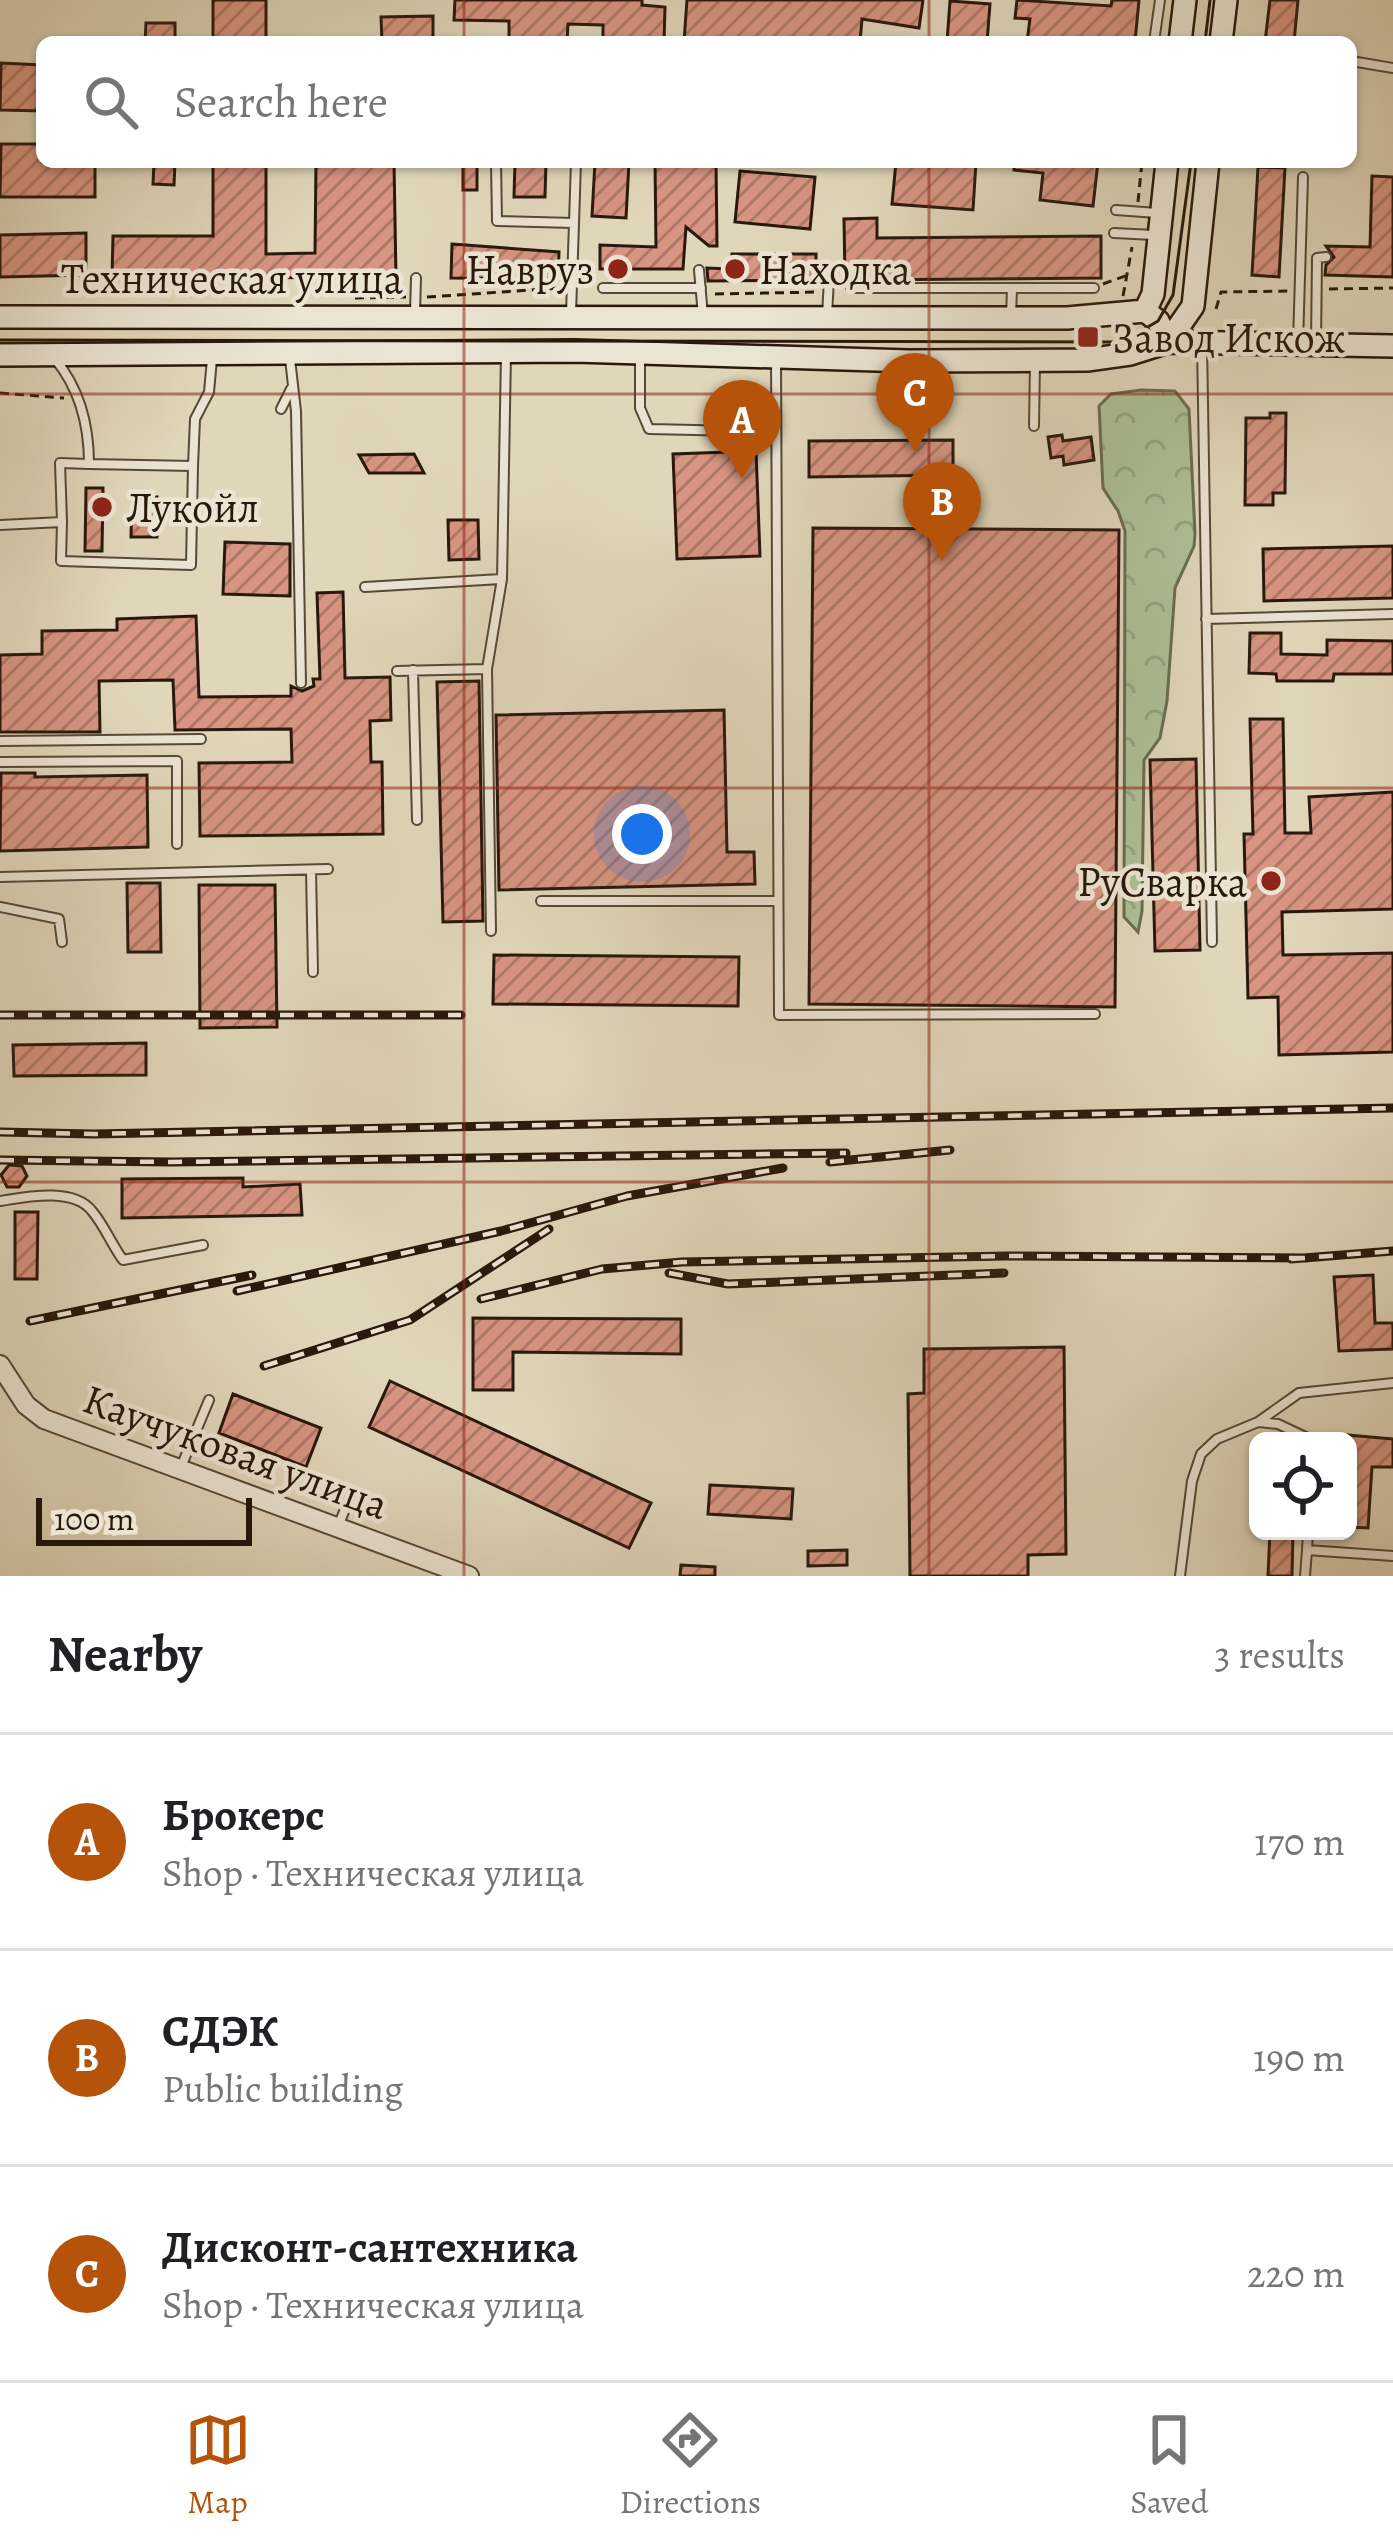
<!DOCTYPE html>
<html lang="en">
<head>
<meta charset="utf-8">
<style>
	:root { --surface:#fff; --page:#f6f6f6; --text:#202124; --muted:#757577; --line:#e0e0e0; --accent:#b45309 }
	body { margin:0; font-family:Alegreya,serif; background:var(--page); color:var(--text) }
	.controls { position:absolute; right:36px; bottom:36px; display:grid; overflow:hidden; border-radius:18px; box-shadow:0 3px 9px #0004 }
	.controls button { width:108px; height:108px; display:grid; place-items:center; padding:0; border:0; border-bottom:3px solid var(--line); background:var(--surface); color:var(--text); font:60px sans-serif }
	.scale { position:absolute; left:36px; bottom:30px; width:216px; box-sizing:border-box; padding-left:12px; border:6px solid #29180b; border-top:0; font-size:33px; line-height:42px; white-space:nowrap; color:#29180b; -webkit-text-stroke:9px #ebe4d2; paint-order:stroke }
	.you { position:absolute; left:642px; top:834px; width:42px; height:42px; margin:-30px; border:9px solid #fff; border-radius:50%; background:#1a73e8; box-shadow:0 0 0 18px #1a73e833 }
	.badge { display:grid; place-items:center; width:78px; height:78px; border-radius:50%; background:var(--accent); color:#fff; font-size:39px; font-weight:700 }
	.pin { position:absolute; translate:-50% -99px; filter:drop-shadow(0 3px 6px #0008) }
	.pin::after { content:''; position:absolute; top:63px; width:42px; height:36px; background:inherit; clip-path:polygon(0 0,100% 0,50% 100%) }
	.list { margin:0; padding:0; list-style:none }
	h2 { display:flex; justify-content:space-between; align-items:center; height:156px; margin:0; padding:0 48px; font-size:51px }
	h2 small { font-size:39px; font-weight:400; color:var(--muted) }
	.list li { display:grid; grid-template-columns:78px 1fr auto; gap:36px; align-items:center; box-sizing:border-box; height:216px; padding:0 48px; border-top:3px solid var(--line) }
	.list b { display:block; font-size:45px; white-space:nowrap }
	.list p { margin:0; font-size:39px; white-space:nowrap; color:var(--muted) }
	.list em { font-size:39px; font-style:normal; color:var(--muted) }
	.icon { flex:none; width:66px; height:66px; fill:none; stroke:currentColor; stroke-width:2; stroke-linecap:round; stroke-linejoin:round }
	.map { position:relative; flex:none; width:1393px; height:1576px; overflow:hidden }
	.search { position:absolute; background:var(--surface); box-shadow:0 3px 9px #0004; left:36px; right:36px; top:36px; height:132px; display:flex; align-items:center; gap:30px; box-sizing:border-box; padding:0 42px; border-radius:18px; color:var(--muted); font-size:45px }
	.sheet { height:804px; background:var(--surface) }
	nav { display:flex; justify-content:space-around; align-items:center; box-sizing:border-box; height:168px; border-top:3px solid var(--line); background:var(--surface); font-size:33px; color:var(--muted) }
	nav a { display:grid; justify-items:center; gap:6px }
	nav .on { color:var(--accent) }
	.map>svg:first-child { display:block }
	.forest { fill:url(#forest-crowns); stroke:#6a6c50; stroke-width:3 }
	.building { fill:url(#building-hatch); stroke:#29180b; stroke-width:3 }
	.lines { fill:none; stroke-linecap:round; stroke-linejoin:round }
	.service-casing { stroke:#574837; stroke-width:12 }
	.tertiary-casing { stroke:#574837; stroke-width:22 }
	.secondary-casing { stroke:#29180b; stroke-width:26 }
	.path { stroke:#29180b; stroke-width:3; stroke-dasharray:9 6; stroke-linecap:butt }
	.service { stroke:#ebe4d2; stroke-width:8 }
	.tertiary { stroke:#ebe4d2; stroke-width:18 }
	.secondary { stroke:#ebe4d2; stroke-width:21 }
	.tram { stroke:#29180b; stroke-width:3 }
	.rail-casing { stroke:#29180b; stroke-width:9 }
	.rail { stroke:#ebe4d2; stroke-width:4.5; stroke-dasharray:14; stroke-linecap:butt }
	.grid { fill:none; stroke:#8f2418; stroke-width:3; stroke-opacity:0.55 }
	.poi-dot { fill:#8f2418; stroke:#ebe4d2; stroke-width:4.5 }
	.labels { text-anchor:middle; stroke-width:9; stroke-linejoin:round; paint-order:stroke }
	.poi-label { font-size:42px; fill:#29180b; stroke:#ebe4d2; text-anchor:start }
	.street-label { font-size:42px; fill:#29180b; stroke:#ebe4d2 }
</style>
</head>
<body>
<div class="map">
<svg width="1393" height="1576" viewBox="0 0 1393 1576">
	<defs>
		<pattern id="forest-crowns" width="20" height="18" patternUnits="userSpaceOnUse" patternTransform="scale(3)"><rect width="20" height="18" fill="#acbf95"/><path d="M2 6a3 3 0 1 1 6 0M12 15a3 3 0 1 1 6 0" fill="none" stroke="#94a37f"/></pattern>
		<pattern id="building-hatch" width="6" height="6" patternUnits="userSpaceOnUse" patternTransform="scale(3)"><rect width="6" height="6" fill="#d79481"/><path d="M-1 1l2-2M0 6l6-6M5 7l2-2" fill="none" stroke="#ae7868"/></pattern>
	</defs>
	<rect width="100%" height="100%" fill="#e0d6ba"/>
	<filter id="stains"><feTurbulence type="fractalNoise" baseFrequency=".00167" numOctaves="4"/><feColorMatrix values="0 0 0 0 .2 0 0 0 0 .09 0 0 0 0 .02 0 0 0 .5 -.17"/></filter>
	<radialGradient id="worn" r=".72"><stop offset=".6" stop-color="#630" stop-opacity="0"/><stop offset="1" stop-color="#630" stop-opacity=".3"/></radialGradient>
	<!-- forest -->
	<path class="forest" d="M1141 390 1175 391 1189 409 1195 534 1194 546 1175 588 1167 701 1160 738 1144 760 1142 911 1138 932 1124 917 1125 531 1118 511 1103 488 1099 406 1111 394Z"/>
	<!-- building -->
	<path class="building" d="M213 0H266V42H213Z
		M455 0H642V5L665 7 664 42H603V25L568 24 567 42H509V21L454 20Z
		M687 0H923L919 28 862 19 860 42H684Z
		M1017 0 1111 6 1112 0H1139L1135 42H1027L1030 19 1015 18Z
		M1270 0H1298L1294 42H1265Z
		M950 1 990 4 987 42H947Z
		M433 16V42H382L381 17Z
		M146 23H175V42H145Z
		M1 63 41 65 42 111 0 110Z
		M1 144H42V162H95V197H0Z
		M154 162H175L174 185 153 184Z
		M213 162H266V254L315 253 316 162H394L396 278 112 277 113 236H213Z
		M515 162H546L545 197H514Z
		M595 162H629L626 218 592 216Z
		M655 162H716L717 246H709L686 227 683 269H600V245L656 247Z
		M896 162H976L973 210 892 204Z
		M1015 162H1098L1093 206 1040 200 1043 173 1014 170Z
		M463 164H477V190H463Z
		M1258 167 1285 168 1279 277 1252 275Z
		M740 171 815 177 810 229 735 222Z
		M1372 176 1393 177V277L1325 275 1326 265 1334 257 1326 246 1370 247Z
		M877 218V238L1101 236V278L845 280 844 219Z
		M86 233V275L0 277V235Z
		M452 244 559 252 558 279 451 278Z
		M732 254H816V280L708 281 707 268 731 269Z
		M1270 413H1286L1285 493H1273V505H1245L1246 418H1270Z
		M1062 435 1063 441 1091 437 1094 460 1064 465 1063 456 1051 458 1048 437Z
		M953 440V475L809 477V441Z
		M756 451 760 556 677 559 673 454Z
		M414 454 424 473H369L359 455Z
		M86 488H103L102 551H85Z
		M132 497H157V537H131Z
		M448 520H478L479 559 449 560Z
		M813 528 1119 530 1115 1007 809 1004Z
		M225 542 290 544V596L223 594Z
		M1393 546V598L1264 601 1263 549Z
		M343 592 345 678 390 677 391 720 370 721 371 762H382L383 834 200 836 199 763 292 762 291 729 175 730 173 680 99 681 100 732H0V655L42 654V631L117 630V619L196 616 199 697 291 696V686L302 691 314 686 313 679H320L317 593Z
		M1250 633H1281V654L1327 655V640L1393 641V674H1334L1333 681H1277L1276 674 1249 673Z
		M479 681 483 921 443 922 437 682Z
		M724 710 727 852H754L755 884 499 890 496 715Z
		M1250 719H1283L1285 833H1311L1309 797 1393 792V909L1282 912 1283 955 1393 953V1052L1279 1055 1278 997 1248 998 1244 834H1253Z
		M1196 759 1200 950 1155 951 1150 760Z
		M1 773H35V777L147 775 148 847 0 851Z
		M127 883H160L161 952H128Z
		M199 885H275L277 1027 200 1028Z
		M494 955 739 957 738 1006 493 1004Z
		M146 1043V1075L14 1076 13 1045Z
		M9 1165 22 1166 27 1176 19 1187H7L1 1175Z
		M243 1178V1187L300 1184 302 1215 122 1218V1179Z
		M15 1212H38L37 1279H15Z
		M1373 1275 1375 1323H1393V1349L1339 1351 1334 1277Z
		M473 1318 681 1319V1354L513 1352V1390H473Z
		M1064 1347 1066 1554 1028 1555V1576H910L908 1394 924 1393V1349Z
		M390 1381 651 1503 629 1548 369 1427Z
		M233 1394 321 1428 306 1467 219 1433Z
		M1348 1435 1393 1439V1467H1372L1368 1528 1348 1527Z
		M710 1485 793 1489 791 1519 708 1514Z
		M1270 1532 1293 1533 1292 1576H1268Z
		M847 1550V1565L808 1566V1551Z
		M681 1565 715 1567V1576H680Z"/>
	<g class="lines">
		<!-- service casing -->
		<g class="service-casing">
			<path id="service" d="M1154 42 1160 0
				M1351 61 1393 68
				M496 162 497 221 574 223
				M1116 210 1157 213
				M1114 233 1154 235
				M699 270 703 316
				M603 288H701
				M851 288H1094
				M415 313 416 278
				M571 314 576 162
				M827 315 829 280
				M1011 316 1012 288
				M1202 343 1212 942
				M1298 343 1303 177
				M1316 343 1317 258 1326 257
				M640 355V408L649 429 739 431
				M55 359C80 389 89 426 89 464L193 466 195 419 209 392 212 359
				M290 359 296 411 301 683
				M776 359 779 1015 1095 1014
				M281 409 291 389
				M1034 426 1035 362
				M62 522 61 561 191 565 193 466
				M0 525 62 522 60 463 89 464
				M365 587 501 579
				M1206 619 1393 614
				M413 670 417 820
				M397 671 487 669
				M0 741 201 739
				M0 762 177 761V844
				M311 870 313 972
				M0 877 328 869
				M541 901H778
				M0 907 59 919 62 942
				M491 931 487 669 502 579 506 353
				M0 1201C26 1197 73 1187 92 1211 104 1225 112 1245 123 1260L203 1245
				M1259 1422 1278 1424 1314 1441
				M181 1467 209 1400
				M339 1524 352 1492
				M1308 1531 1307 1550 1393 1556
				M1180 1576 1192 1481 1201 1454 1217 1439 1258 1422 1299 1393 1393 1383
				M1305 1576 1307 1550"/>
		</g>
		<!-- tertiary casing -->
		<g class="tertiary-casing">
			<path id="tertiary" d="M0 1365 26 1405 44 1419 469 1576"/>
		</g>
		<!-- secondary casing -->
		<g class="secondary-casing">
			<path id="secondary" d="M1180 42 1185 0
				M1221 42 1226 0
				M1145 311 1153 294 1167 162
				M0 317 1067 318 1145 311 1158 321 1168 342
				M1168 342 1193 306 1208 162
				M0 355 575 351 909 361 1087 360 1130 354 1168 342 1393 346"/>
		</g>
		<!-- path -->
		<path class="path" d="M1138 202 1142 162
			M1103 284 1128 275
			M1329 289 1393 288
			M715 294 819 292
			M1123 296 1132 247
			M427 297 561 288
			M355 298 406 297
			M1216 309 1221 292 1290 291
			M0 393 64 398"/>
		<!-- service -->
		<use href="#service" class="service"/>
		<!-- tertiary -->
		<use href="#tertiary" class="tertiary"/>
		<!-- secondary -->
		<use href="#secondary" class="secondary"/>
		<!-- tram -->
		<path class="tram" d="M1205 42 1210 0
			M0 340 1122 342 1158 321 1173 295 1191 162"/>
		<!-- rail casing -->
		<g class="rail-casing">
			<path id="rail" d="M0 1015H461
				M0 1132 93 1134 1393 1108
				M0 1160 172 1162 846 1153
				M830 1162 950 1150
				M1291 1259 1393 1251
				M669 1273 728 1284 1004 1273
				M237 1291 501 1231 627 1196 783 1168
				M481 1299 602 1269 682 1262 1007 1256 1307 1258
				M30 1321 252 1275
				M264 1366 410 1320 549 1229"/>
		</g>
		<!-- rail -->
		<use href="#rail" class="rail"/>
	</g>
	<!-- grid -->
	<path class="grid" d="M464 0V42M929 0V42M464 162V1576M929 162V1576M0 394H1393M0 788H1393M0 1182H1393"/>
	<!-- markers -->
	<g class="poi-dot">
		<circle cx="618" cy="269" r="12"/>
		<circle cx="735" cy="269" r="12"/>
		<rect x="1076" y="325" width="24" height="24" rx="6"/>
		<circle cx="102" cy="507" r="12"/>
		<circle cx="1271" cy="881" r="12"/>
	</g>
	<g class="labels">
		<!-- poi labels -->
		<g class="poi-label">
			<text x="594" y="284" text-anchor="end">Навруз</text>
			<text x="759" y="284">Находка</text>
			<text x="1112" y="352">Завод Искож</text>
			<text x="126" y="522">Лукойл</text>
			<text x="1247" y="896" text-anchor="end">РуСварка</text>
		</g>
		<!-- street labels -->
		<g class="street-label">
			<text x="232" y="293">Техническая улица</text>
			<text transform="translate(236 1451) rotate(20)" y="15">Каучуковая улица</text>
		</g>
	</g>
	<rect width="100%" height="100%" filter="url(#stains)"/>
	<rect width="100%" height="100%" fill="url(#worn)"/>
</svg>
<div class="controls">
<button><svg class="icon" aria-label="locate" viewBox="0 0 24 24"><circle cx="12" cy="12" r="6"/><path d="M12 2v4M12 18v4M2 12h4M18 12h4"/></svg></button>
</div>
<div class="scale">100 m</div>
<div class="you"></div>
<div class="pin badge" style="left:742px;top:479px">A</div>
<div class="pin badge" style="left:942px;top:561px">B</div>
<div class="pin badge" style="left:915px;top:452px">C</div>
<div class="search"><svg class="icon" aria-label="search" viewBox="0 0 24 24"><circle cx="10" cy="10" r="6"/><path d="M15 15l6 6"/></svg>Search here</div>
</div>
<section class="sheet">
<h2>Nearby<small>3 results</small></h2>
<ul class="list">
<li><span class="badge">A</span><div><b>Брокерс</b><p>Shop · Техническая улица</p></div><em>170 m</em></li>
<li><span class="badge">B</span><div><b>СДЭК</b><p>Public building</p></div><em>190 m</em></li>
<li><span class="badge">C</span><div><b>Дисконт-сантехника</b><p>Shop · Техническая улица</p></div><em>220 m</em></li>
</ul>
</section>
<nav>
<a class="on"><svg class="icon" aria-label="map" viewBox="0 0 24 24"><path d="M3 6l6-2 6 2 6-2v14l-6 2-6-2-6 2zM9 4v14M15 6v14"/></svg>Map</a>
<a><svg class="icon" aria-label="directions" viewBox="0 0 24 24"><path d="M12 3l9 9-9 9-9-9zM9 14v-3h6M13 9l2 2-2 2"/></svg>Directions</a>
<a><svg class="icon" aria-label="saved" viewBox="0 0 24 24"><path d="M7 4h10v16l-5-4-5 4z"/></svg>Saved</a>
</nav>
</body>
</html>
